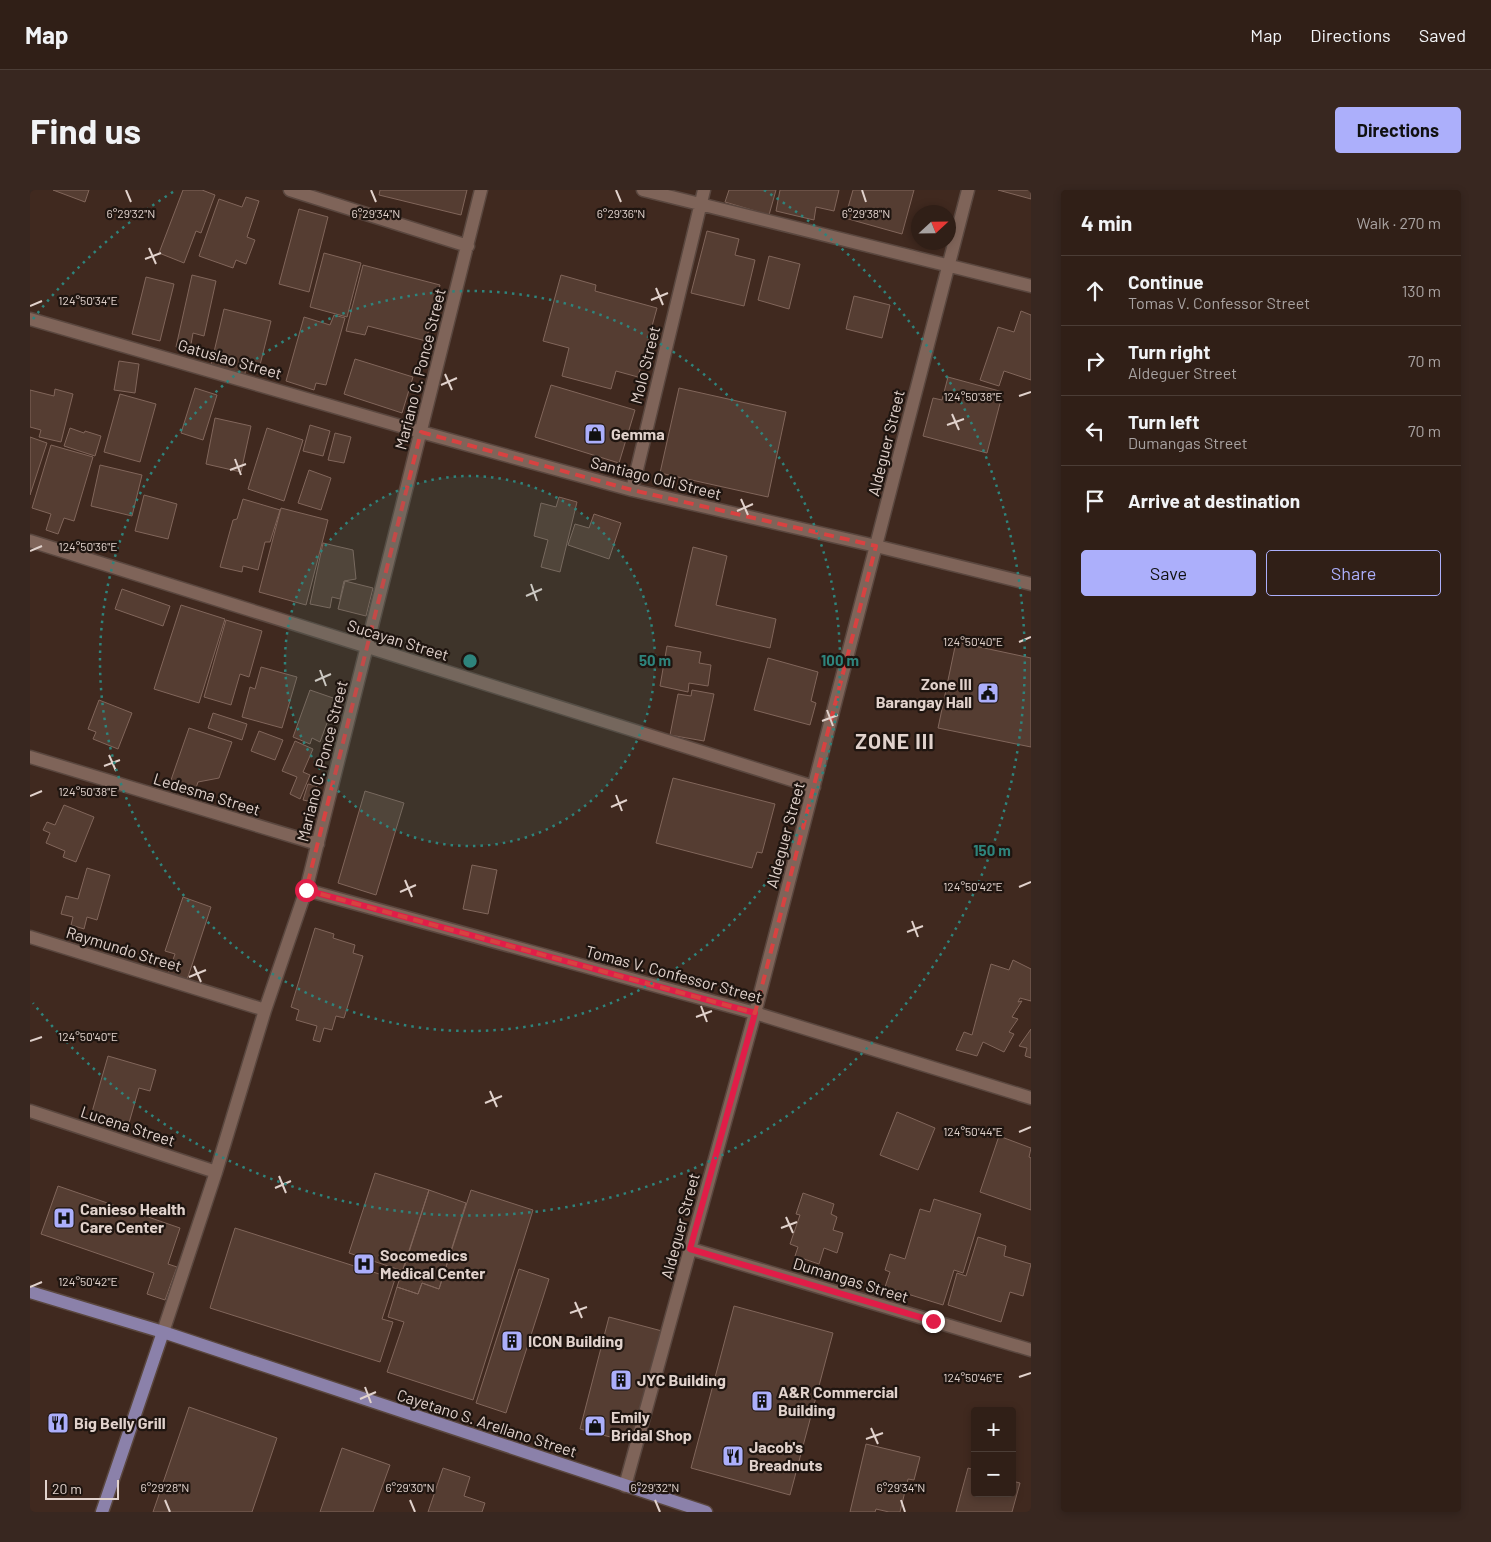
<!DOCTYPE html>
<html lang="en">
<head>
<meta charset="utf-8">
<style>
	:root { --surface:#301f17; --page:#382720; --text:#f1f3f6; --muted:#a8a2a1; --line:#4b3d36; --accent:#acaffb }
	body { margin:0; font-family:Barlow,sans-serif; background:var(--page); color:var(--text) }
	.controls { position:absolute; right:15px; bottom:15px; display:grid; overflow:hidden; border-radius:5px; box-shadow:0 2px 8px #0003 }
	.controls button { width:45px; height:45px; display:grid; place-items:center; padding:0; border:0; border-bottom:1px solid var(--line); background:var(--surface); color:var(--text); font:25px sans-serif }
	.compass { position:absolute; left:881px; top:15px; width:45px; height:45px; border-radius:50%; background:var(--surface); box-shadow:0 2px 8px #0003; rotate:68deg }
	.scale { position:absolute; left:15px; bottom:12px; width:74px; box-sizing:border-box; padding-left:5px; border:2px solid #e1d2cc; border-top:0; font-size:14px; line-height:18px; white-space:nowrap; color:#e1d2cc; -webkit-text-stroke:4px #1f1510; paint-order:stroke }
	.stop { position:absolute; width:15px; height:15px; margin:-11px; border:4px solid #e11d48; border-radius:50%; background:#fff }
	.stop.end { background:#e11d48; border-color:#fff; box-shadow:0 1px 5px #0008 }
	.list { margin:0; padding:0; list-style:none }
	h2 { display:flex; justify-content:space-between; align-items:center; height:65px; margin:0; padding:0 20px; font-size:21px }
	h2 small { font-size:16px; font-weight:400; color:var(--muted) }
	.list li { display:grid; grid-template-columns:32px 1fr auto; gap:15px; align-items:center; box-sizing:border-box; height:70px; padding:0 20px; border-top:1px solid var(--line) }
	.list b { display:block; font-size:19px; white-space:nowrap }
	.list p { margin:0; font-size:16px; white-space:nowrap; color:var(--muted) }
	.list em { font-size:16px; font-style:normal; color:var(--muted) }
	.actions { display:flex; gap:10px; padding:15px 20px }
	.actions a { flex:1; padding:11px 0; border:1px solid var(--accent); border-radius:5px; text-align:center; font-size:18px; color:var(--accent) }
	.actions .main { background:var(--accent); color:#111 }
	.icon { flex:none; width:28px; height:28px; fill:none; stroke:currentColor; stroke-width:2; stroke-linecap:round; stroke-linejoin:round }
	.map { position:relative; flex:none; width:1001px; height:1322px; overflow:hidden; border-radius:5px }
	header { display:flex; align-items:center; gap:30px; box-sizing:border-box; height:70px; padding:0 25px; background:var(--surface); border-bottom:1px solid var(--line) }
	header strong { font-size:24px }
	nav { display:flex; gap:28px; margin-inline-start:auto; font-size:18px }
	.intro { display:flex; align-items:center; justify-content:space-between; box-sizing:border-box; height:120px; padding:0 30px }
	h1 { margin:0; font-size:35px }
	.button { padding:12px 22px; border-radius:5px; background:var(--accent); color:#111; font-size:18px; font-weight:700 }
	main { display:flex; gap:30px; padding:0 30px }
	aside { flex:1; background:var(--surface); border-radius:5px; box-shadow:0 2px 8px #0003 }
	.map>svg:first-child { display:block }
	.building { fill:#553d32; stroke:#81665b }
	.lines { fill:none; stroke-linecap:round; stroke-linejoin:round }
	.minor-casing { stroke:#5a473f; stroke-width:15 }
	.major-casing { stroke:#5a473f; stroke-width:15 }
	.minor { stroke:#7f6459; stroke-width:12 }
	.major { stroke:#8b81aa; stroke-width:12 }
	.route { stroke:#e11d48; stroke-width:6 }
	.marked { fill:none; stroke:#d84241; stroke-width:4; stroke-dasharray:10 6; stroke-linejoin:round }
	.ticks { fill:none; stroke:#e1d2cc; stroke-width:2 }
	.ring { fill:none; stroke:#2e847c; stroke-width:2.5; stroke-dasharray:2.5 5 }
	.labels { text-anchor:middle; stroke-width:4.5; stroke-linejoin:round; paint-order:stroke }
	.street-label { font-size:16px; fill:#e1d2cc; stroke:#1f1510 }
	.poi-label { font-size:16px; font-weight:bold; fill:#e1d2cc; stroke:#1f1510; text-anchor:start }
	.district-label { font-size:21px; font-weight:bold; letter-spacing:1px; fill:#e1d2cc; stroke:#1f1510 }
	.ticks-label { font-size:12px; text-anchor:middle; fill:#e1d2cc; stroke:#1f1510; stroke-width:4.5; stroke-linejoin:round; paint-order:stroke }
	.centre { fill:#2e847c; stroke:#1f1510; stroke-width:2.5 }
	.ring-label { font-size:15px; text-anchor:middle; font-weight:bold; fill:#2e847c; stroke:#1f1510; stroke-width:4.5; stroke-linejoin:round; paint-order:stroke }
</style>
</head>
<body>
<header>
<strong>Map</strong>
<nav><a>Map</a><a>Directions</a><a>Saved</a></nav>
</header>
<div class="intro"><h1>Find us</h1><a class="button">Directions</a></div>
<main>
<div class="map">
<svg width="1001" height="1322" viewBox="0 0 1001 1322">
	<rect width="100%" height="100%" fill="#40291f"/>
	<!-- building -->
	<path class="building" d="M23 0H59L55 12Z
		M153 0H172L185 5 171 43 166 41 154 73 129 63Z
		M350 0H437L431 25 349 5Z
		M699 0H746L739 25 695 12Z
		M750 0H809L804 21 786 17 784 30 746 21Z
		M823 0H884L872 44 815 28Z
		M968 0H1001V9Z
		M216 7 229 11 217 47 225 50 216 74 206 70 203 78 169 66 189 9 212 17Z
		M269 19 298 27 279 102 249 94Z
		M677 41 709 49 705 65 725 70 714 116 661 103Z
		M294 63 331 73 317 127 280 117Z
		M739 66 770 74 759 119 728 110Z
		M333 75 410 95 396 151 338 136 335 145 316 141Z
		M162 85 186 91 174 146 163 143 160 160 146 157Z
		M531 85 566 95 565 101 627 118 608 187 586 181 581 199 532 186 539 158 513 151Z
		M116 87 144 94 130 151 102 144Z
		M824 106 860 115 852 148 816 139Z
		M194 119 241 131 229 179 216 176 215 184 181 175Z
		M991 121 1001 125V190L974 181 969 196 950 190 968 137 984 142Z
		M304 125 315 128 296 195 286 193 284 200 256 191 274 127 300 135Z
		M325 169 383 187 372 223 314 204Z
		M89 171 109 174 105 203 84 200Z
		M918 187 973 202 957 263 893 246 903 208 912 210Z
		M521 195 605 220 589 273 505 247Z
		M165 198 187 205 173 250 151 243Z
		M649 198 756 222 738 307 630 283Z
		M25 199 43 204 31 252 9 247 11 240 0 237V200L24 206Z
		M90 204 126 214 110 272 74 262Z
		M185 228 221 236 211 282 176 274Z
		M280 235 300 241 293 266 273 261Z
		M40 238 54 243 55 241 71 246 65 266 34 256Z
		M237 238 273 250 254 311 218 299Z
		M305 243 321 247 314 273 298 270Z
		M0 247 17 253 0 305Z
		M21 255 63 267 44 331 34 328 28 344 16 340 21 324 2 318Z
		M70 275 112 285 102 326 61 316Z
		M279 280 301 288 291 320 268 313Z
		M114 305 147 314 138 349 105 341Z
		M529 307 547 312 530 382 511 377 518 350 504 346 511 313 526 317Z
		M213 309 250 320 240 352H235L228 380 213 376 212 382 190 377 203 330 207 329Z
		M251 318 298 330 276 415 229 402Z
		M564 324 591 333 579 369 538 355 545 334 559 338Z
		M293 353 323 360 326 389 314 391 310 409 302 407 300 418 280 414Z
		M663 357 697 366 686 415 746 429 740 458 645 436Z
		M315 391 343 398 336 426 308 419Z
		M92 399 140 416 133 436 85 419Z
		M151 415 195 429 169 513 124 499Z
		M196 430 232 441 219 487 210 484 201 515 174 507Z
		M926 452 1001 468V557L908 538Z
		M637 456 671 462 669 473 681 475 678 496 659 493 658 502 630 496Z
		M738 468 788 482 781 511 786 513 780 535 724 520Z
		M231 477 267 487 252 538 212 527 220 497 225 499Z
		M280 500 306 509 290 552 282 548 280 554 263 547Z
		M662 500 684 504 674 551 640 545 648 504 661 506Z
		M69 510 102 523 88 559 63 549 66 542 58 539Z
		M183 523 217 534 212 550 178 538Z
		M159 538 202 552 189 588 168 592 166 598 141 590Z
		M229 541 253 550 245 570 221 561Z
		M265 551 283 559 273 582 280 585 270 609 260 604 267 587 252 581Z
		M643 588 745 614 732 663 727 662 722 678 626 653Z
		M278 594 287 596 283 612 273 610Z
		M335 601 374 613 346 705 308 693Z
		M34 615 64 627 46 672 33 667 35 661 16 653 20 643 13 640 17 632 25 635Z
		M442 675 467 680 458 724 433 719Z
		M57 678 80 685 67 730 57 727 54 739 41 735 43 727 31 724 36 706 48 709Z
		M153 707 181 717 157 790 138 784 145 764 135 761Z
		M285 738 304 744 303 748 325 755 323 763 333 766 314 828 306 826 302 840 294 838 290 852 283 850 287 836 266 830 269 820 261 817Z
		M983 770 1001 779V811L990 808 988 812 992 811 982 827 988 829 979 842 984 844 974 862 953 852 947 866 926 860 934 842 942 845 961 774 979 780Z
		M1001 839V868L995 866 997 858 989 856Z
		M78 866 126 880 120 901 109 898 99 933 62 922Z
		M867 922 905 938 888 980 850 965Z
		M969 946 1001 958 999 967 1001 968V1020L950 1002Z
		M345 983 399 1000 373 1081 319 1063Z
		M28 996 150 1038 138 1074 147 1077 135 1110 117 1104 124 1083 11 1044Z
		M399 1000 436 1013 409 1099 392 1093 388 1104 367 1097Z
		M441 1000 503 1020 443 1210 357 1182 374 1132 358 1127 367 1097 388 1104 392 1093 409 1099Z
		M773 1003 804 1014 801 1024 807 1027 803 1040 813 1043 807 1063 794 1058 789 1074 765 1066 768 1057 760 1054 770 1025 766 1024Z
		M904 1009 951 1024 933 1083 924 1080 913 1115 855 1097 860 1082 855 1080 860 1064 875 1069 890 1019 900 1022Z
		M205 1038 365 1089 352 1129 363 1132 350 1172 180 1118Z
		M948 1047 976 1056 974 1066 1001 1074 993 1106 980 1102 971 1132 918 1115 927 1083 936 1086Z
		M489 1079 519 1089 476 1223 446 1213Z
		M704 1116 803 1143 760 1305 661 1278Z
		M579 1127 632 1141 603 1253 550 1239Z
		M159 1217 247 1248 222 1322H123Z
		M836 1254 890 1267 884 1290 878 1289 870 1322H859L846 1319 845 1322H820Z
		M312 1258 360 1275 343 1322H290Z
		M413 1278 440 1287 434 1306 455 1313 452 1322H398Z
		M938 1278 945 1280V1303H982V1291L990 1293 982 1322H926Z"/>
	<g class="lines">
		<!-- minor casing -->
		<g class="minor-casing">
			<path id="minor" d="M260 0 438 56
				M613 0 1001 96
				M0 129 391 242 602 300 846 356 1001 394
				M602 300 674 0
				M0 351 784 597
				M0 567 288 654
				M276 700 725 823 1001 908
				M0 747 235 820
				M0 921 186 982
				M661 1059 1001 1160
				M133 1142 186 982 235 820 276 700 451 0
				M595 1296 725 823 938 0"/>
		</g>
		<!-- major casing -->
		<g class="major-casing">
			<path id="major" d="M0 1102 133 1142 676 1322
				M72 1322 133 1142"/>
		</g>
		<!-- minor -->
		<use href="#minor" class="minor"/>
		<!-- major -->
		<use href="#major" class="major"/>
	</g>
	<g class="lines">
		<!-- route -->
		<path class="route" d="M276 700 725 823 660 1059 903 1131"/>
	</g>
	<!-- marked area -->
	<path class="marked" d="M391 242 602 300 846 356 725 823 276 700Z"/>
	<!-- ticks -->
	<path class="ticks" d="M96 0 101 12M341 0 346 12M586 0 591 12M832 0 836 12M119 58 126 74M115 69 131 63M626 98 633 115M621 110 638 103M0 116 12 111M415 184 422 200M411 195 427 188M989 206 1001 202M922 224 929 240M917 235 934 229M205 269 211 285M200 280 216 274M711 309 718 325M707 321 723 314M0 361 12 356M501 394 507 411M496 406 512 399M989 452 1001 447M290 480 296 496M285 491 301 484M797 520 803 536M792 531 808 525M79 565 86 581M74 576 90 570M586 605 592 621M0 606 12 601M581 617 597 610M375 690 382 707M989 697 1001 692M370 702 386 695M882 731 888 747M877 742 893 736M164 776 171 792M159 787 176 780M671 816 677 832M666 827 682 821M0 851 12 847M460 901 467 917M455 913 472 906M989 942 1001 937M249 986 256 1003M245 998 261 991M756 1027 763 1043M751 1038 767 1032M0 1097 12 1092M545 1112 552 1128M540 1123 557 1117M989 1187 1001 1183M335 1197 341 1213M330 1209 346 1202M841 1238 848 1254M836 1249 853 1243M135 1310 140 1322M380 1310 385 1322M625 1310 630 1322M871 1310 875 1322"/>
	<!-- distance rings -->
	<circle cx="440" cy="471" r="185" fill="#2e847c" fill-opacity=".12"/>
	<g class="ring">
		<circle cx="440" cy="471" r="185"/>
		<circle cx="440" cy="471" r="370"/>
		<path d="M3 129A555 555 0 0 1 146 0M734 0A555 555 0 1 1 3 813"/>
	</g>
	<!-- icons -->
	<defs>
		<g id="shop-square" transform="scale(1.125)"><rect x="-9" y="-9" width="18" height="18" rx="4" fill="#acaffb" stroke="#1f1510"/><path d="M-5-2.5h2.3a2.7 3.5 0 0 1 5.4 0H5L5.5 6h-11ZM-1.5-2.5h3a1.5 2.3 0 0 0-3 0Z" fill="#111"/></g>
		<g id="civic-square" transform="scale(1.125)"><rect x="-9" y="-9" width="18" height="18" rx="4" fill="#acaffb" stroke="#1f1510"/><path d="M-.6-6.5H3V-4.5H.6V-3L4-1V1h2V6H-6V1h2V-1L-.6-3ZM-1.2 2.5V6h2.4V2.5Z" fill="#111"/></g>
		<g id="hospital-square" transform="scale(1.125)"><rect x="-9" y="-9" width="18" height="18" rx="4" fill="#acaffb" stroke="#1f1510"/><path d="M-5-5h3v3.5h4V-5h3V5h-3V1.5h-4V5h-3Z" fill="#111"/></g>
		<g id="building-square" transform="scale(1.125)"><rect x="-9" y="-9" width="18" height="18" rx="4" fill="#acaffb" stroke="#1f1510"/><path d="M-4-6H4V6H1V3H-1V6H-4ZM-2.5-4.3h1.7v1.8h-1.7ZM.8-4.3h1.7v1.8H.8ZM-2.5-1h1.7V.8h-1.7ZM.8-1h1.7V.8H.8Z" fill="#111"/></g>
		<g id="restaurant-square" transform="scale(1.125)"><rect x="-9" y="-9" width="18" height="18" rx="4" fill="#acaffb" stroke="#1f1510"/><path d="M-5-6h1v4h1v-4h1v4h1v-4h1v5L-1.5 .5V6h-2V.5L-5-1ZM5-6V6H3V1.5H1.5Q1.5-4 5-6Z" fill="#111"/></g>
	</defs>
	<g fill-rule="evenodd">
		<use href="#shop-square" x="565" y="244"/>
		<use href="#civic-square" x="958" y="503"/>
		<use href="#hospital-square" x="34" y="1028"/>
		<use href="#hospital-square" x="334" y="1074"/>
		<use href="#building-square" x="482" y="1151"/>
		<use href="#building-square" x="591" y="1190"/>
		<use href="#building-square" x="732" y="1211"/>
		<use href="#restaurant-square" x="28" y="1233"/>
		<use href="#shop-square" x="565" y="1236"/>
		<use href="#restaurant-square" x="703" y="1266"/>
	</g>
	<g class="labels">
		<!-- street labels -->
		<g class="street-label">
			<text transform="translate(200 169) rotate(16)" y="6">Gatuslao Street</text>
			<text transform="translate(615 175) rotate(-76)" y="6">Molo Street</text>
			<text transform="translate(390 179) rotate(-76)" y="6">Mariano C. Ponce Street</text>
			<text transform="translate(856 253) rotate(-76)" y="6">Aldeguer Street</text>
			<text transform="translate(626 288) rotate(14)" y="6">Santiago Odi Street</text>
			<text transform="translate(368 450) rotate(17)" y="6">Sucayan Street</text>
			<text transform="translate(292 571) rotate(-76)" y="6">Mariano C. Ponce Street</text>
			<text transform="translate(177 604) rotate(17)" y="6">Ledesma Street</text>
			<text transform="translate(755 645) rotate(-75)" y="6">Aldeguer Street</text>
			<text transform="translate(94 759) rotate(17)" y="6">Raymundo Street</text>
			<text transform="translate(644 784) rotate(15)" y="6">Tomas V. Confessor Street</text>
			<text transform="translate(98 936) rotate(18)" y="6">Lucena Street</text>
			<text transform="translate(650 1036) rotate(-75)" y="6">Aldeguer Street</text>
			<text transform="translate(821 1090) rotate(17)" y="6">Dumangas Street</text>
			<text transform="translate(457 1233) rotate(18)" y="6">Cayetano S. Arellano Street</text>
		</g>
		<!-- poi labels -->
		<g class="poi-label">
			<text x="581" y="250">Gemma</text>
			<text x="942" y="500" text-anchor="end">Zone III<tspan x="942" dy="18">Barangay Hall</tspan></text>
			<text x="50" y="1025">Canieso Health<tspan x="50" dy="18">Care Center</tspan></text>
			<text x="350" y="1071">Socomedics<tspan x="350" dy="18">Medical Center</tspan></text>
			<text x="498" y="1157">ICON Building</text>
			<text x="607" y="1196">JYC Building</text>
			<text x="748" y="1208">A&amp;R Commercial<tspan x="748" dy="18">Building</tspan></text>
			<text x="581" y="1233">Emily<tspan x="581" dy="18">Bridal Shop</tspan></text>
			<text x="44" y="1239">Big Belly Grill</text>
			<text x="719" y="1263">Jacob's<tspan x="719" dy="18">Breadnuts</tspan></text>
		</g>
		<!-- district labels -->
		<g class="district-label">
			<text x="865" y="559">ZONE III</text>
		</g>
	</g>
	<g class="ticks-label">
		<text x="101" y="28">6°29'32"N</text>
		<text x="346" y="28">6°29'34"N</text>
		<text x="591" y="28">6°29'36"N</text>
		<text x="836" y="28">6°29'38"N</text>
		<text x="58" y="115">124°50'34"E</text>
		<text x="943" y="211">124°50'38"E</text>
		<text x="58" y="361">124°50'36"E</text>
		<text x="943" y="456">124°50'40"E</text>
		<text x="58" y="606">124°50'38"E</text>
		<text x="943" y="701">124°50'42"E</text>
		<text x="58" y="851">124°50'40"E</text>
		<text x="943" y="946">124°50'44"E</text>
		<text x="58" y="1096">124°50'42"E</text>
		<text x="943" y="1192">124°50'46"E</text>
		<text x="135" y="1302">6°29'28"N</text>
		<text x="380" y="1302">6°29'30"N</text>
		<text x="625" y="1302">6°29'32"N</text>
		<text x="871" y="1302">6°29'34"N</text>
	</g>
	<circle cx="440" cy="471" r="8" class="centre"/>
	<g class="ring-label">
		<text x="625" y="476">50 m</text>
		<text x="810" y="476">100 m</text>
		<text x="962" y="666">150 m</text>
	</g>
</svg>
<div class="controls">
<button>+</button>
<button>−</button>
</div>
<svg class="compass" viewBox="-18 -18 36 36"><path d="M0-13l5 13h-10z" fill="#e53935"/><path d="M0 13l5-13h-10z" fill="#a8a2a1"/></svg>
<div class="scale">20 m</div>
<div class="stop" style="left:276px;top:700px"></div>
<div class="stop end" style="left:903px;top:1131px"></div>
</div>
<aside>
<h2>4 min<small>Walk · 270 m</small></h2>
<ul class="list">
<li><svg class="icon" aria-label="ahead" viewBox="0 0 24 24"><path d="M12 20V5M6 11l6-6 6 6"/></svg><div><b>Continue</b><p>Tomas V. Confessor Street</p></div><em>130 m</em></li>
<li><svg class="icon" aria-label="right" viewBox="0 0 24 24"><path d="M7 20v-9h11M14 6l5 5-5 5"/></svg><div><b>Turn right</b><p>Aldeguer Street</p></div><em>70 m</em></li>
<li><svg class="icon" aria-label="left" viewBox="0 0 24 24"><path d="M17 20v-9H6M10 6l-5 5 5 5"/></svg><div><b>Turn left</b><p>Dumangas Street</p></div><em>70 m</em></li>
<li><svg class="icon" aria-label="arrive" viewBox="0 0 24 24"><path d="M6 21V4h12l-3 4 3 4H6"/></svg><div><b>Arrive at destination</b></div></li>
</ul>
<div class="actions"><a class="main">Save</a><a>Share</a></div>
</aside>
</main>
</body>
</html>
